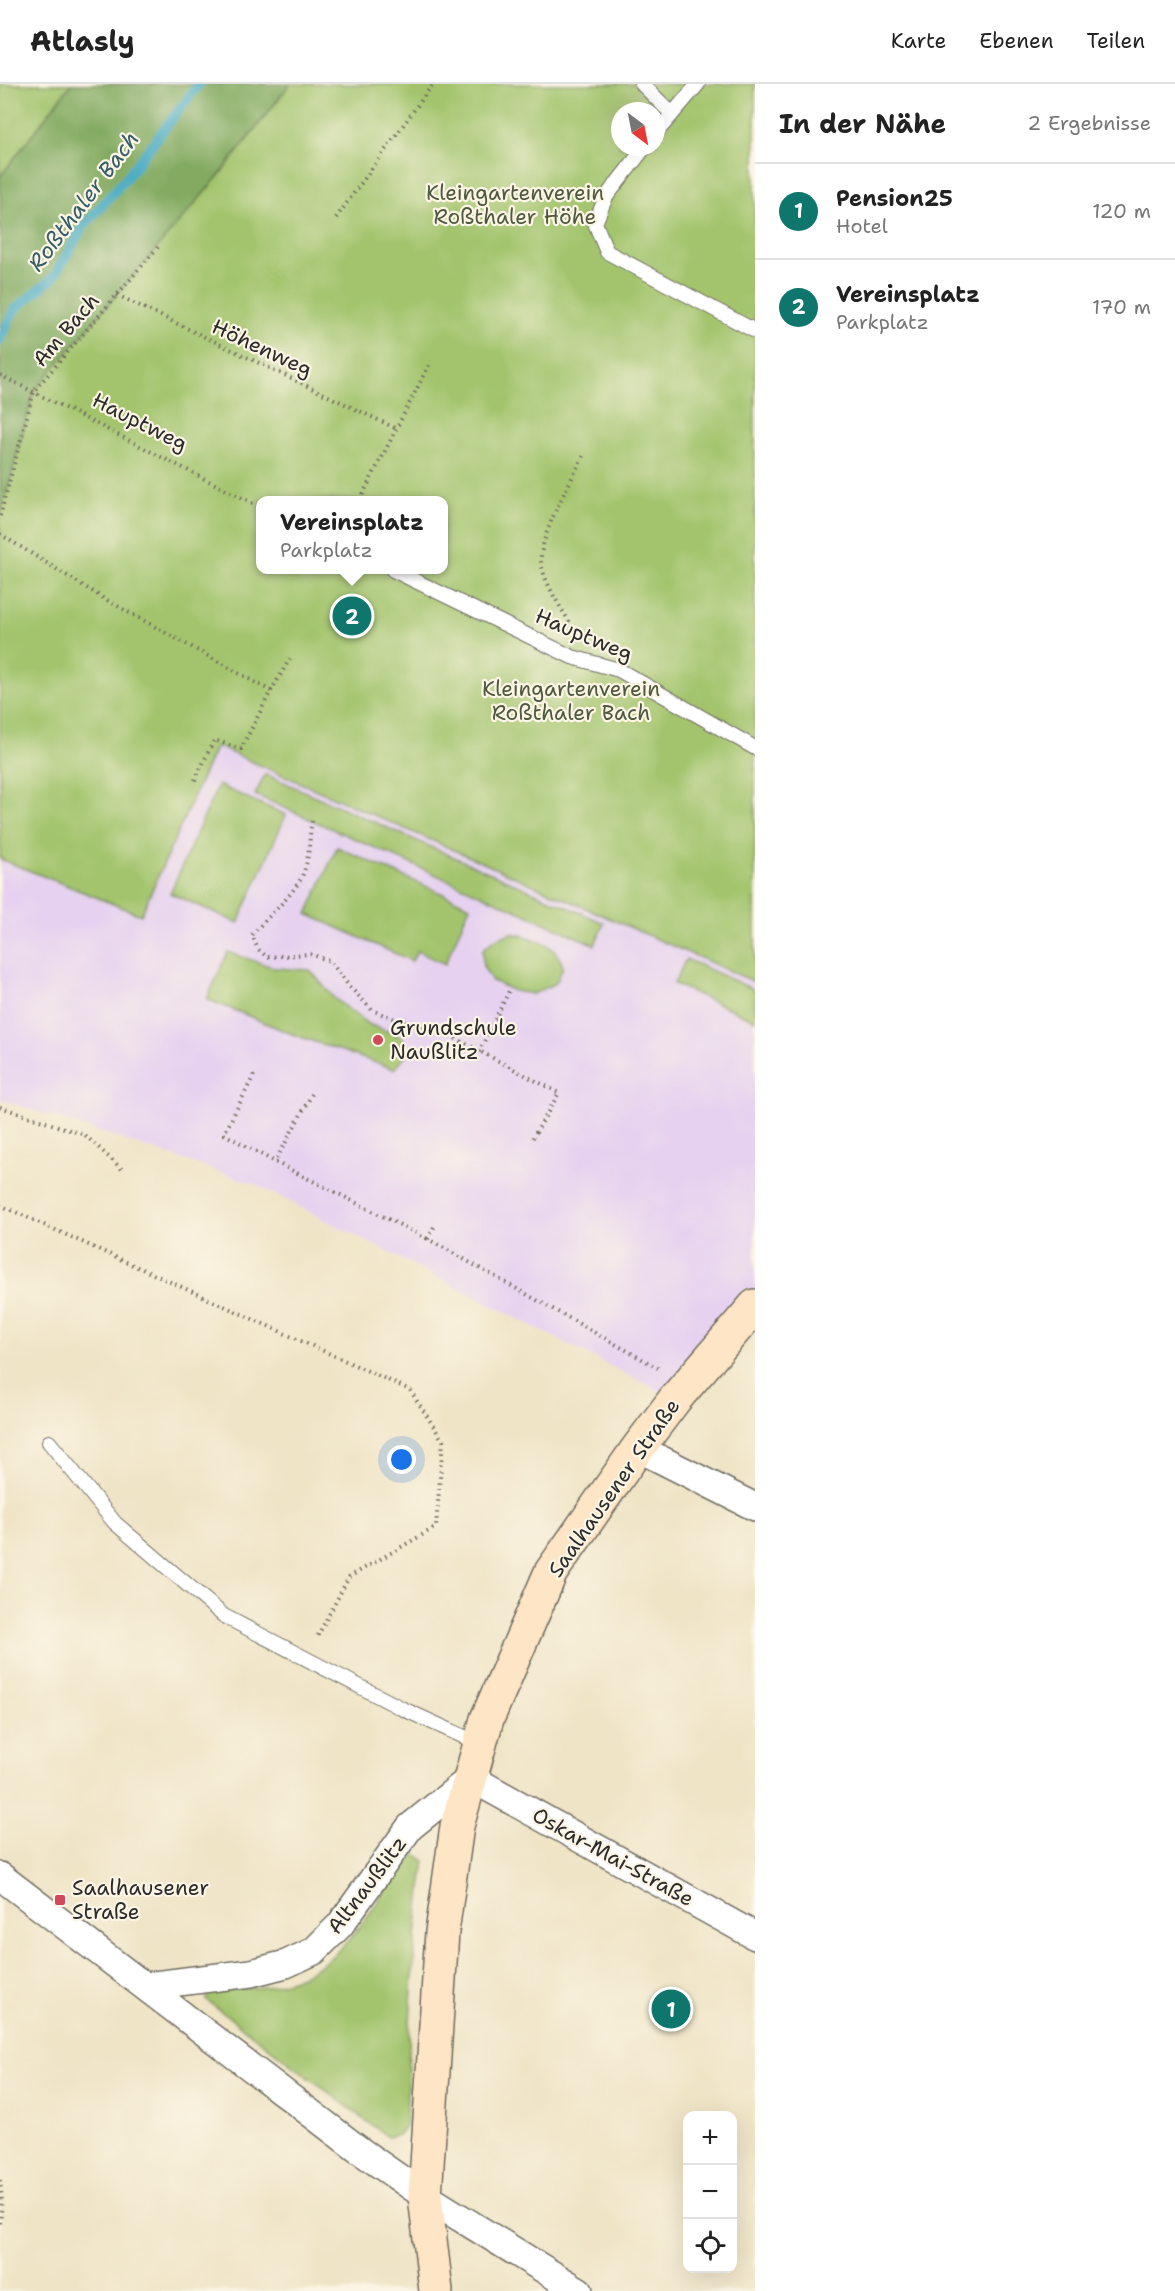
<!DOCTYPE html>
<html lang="de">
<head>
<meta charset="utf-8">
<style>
	:root { --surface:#fff; --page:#f2f2f2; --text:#222; --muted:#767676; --line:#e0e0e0; --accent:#0f766e }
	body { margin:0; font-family:"Shantell Sans",sans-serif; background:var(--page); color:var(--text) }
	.controls { position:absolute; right:18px; bottom:18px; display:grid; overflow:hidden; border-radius:12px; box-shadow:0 6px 24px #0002 }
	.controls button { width:54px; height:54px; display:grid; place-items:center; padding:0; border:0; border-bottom:2px solid var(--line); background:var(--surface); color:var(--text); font:30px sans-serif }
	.compass { position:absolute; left:611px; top:18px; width:54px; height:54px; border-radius:50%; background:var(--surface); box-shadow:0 6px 24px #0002; rotate:148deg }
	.you { position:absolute; left:402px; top:1376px; width:21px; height:21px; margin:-15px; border:4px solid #fff; border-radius:50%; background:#1a73e8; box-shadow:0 0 0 9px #1a73e833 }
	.badge { display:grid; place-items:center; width:39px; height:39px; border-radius:50%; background:var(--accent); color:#fff; font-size:20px; font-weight:700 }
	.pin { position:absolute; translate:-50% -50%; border:3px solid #fff; box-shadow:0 2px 6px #0006 }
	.popup { position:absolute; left:256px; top:412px; width:192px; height:78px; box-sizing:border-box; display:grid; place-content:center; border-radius:12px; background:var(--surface); filter:drop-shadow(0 2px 4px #0005); font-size:20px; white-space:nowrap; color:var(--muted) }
	.popup b { font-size:22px; color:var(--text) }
	.popup::after { content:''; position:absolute; left:50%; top:100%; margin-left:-12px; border:12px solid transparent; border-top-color:var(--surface) }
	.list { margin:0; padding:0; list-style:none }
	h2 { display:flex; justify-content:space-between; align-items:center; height:78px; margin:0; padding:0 24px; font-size:26px }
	h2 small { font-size:20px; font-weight:400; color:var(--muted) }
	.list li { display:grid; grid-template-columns:39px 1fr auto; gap:18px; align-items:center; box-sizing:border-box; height:96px; padding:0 24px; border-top:2px solid var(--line) }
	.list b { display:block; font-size:22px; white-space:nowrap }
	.list p { margin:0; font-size:20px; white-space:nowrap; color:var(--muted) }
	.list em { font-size:20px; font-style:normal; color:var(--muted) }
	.icon { flex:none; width:33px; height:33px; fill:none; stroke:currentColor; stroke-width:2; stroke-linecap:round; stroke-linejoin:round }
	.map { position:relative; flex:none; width:755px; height:2207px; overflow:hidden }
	header { display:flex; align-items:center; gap:36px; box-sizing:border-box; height:84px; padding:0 30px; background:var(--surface); border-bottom:2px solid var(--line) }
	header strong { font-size:28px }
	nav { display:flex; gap:33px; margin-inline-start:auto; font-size:21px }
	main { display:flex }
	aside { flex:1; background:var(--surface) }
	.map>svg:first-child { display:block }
	.built { fill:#e6d2f0 }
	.green { fill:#a3c46d; stroke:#67784c; stroke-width:1.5; fill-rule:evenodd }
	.forest { fill:#82aa60; stroke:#566a46; stroke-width:1.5 }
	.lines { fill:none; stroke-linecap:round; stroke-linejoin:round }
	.stream { stroke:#42a9c2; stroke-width:10 }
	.lane-casing { stroke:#706c61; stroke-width:16 }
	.street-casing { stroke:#706c61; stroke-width:30 }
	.secondary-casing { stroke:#706c61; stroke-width:36 }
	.path { stroke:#706c61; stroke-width:4; stroke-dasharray:1.5 4.5; stroke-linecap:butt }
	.lane { stroke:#fff; stroke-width:14 }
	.street { stroke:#fff; stroke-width:27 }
	.secondary { stroke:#fde5c5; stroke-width:33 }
	.poi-dot { fill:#d1495b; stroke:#fcf5e5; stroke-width:2 }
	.labels { text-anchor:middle; stroke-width:4.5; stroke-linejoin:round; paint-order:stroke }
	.park-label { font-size:21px; fill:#4f593f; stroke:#fcf5e5 }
	.street-label { font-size:21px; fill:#2b2b2b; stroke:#fcf5e5 }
	.poi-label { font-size:21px; fill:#2b2b2b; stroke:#fcf5e5; text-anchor:start }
	.water-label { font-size:22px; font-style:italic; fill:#345d67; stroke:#fcf5e5 }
</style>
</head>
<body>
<header>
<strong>Atlasly</strong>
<nav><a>Karte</a><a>Ebenen</a><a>Teilen</a></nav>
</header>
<main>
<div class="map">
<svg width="755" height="2207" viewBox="0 0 755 2207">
	<rect width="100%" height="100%" fill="#fcf5e5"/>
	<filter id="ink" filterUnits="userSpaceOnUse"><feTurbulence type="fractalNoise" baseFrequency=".0167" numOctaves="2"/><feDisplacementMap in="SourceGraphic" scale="12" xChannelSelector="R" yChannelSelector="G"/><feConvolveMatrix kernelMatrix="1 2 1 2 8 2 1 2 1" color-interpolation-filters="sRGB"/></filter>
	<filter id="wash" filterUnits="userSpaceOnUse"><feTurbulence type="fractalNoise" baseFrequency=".008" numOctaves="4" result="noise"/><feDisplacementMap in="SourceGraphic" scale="24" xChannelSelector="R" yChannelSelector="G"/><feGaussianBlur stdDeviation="1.35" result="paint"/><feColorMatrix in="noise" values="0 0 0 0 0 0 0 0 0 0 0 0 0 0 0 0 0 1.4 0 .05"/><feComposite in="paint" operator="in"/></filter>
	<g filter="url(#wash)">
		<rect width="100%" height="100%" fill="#efe4c6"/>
		<!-- built -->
		<path class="built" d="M216 662 755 898V1222L675 1315 253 1099 0 1015V775L141 831Z"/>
		<!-- green -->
		<path class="green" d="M0 0H71L0 93Z
			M290 0H755V898L216 662 141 831 0 775V432L34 307 222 88ZM620 27H656V63H620ZM260 416H443V486H260Z
			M265 690 604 839 595 861 255 711Z
			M218 701 286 731 238 839 170 809Z
			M337 763 470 822 445 880 417 867 412 877 307 830Z
			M511 849C534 854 556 858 563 883L556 899 533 910 514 907 492 897 483 882V865L494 856Z
			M228 868 275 884 310 886 334 914 368 940 403 953 406 971 394 985 292 950 207 915Z
			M686 875 755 906V936L674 900Z
			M411 1768 425 1776C412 1865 409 1952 406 2041L398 2051 388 2053 206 1916 208 1906C233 1905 261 1906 286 1898 346 1880 377 1817 411 1768Z"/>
		<!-- forest -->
		<path class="forest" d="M71 0H290L222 88 34 307 0 432V93Z"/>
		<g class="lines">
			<!-- stream -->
			<path class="stream" d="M0 256 14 226 53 194 83 143 126 94 199 0"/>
		</g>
	</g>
	<g filter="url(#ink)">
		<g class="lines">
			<!-- lane casing -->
			<g class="lane-casing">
				<path id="lane" d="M642 0 671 29
					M656 49 698 0
					M645 63 606 113 595 139 607 168 755 247
					M393 486 572 573 619 586 755 664
					M49 1358 115 1439 224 1532 401 1624 480 1660"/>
			</g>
			<!-- street casing -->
			<g class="street-casing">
				<path id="street" d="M638 1364 755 1423
					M0 1792 359 2066 425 2112 579 2207
					M146 1902 251 1889 286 1880 314 1867 340 1841 410 1743 471 1694 755 1852"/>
			</g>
			<!-- secondary casing -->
			<g class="secondary-casing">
				<path id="secondary" d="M436 2207 425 2112 442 1848 457 1742 487 1635 551 1488 638 1364 675 1315 755 1222"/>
			</g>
			<!-- path -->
			<path class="path" d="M336 134 433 0
				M117 211 395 344
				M0 291 260 423
				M360 416 431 277
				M0 432 34 307 159 162
				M0 450 103 514 271 607 241 665 214 656 194 698
				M576 548C565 530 540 495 541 473 544 442 571 397 585 369
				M271 607 292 571
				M312 737C309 752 310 769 305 784 299 808 268 831 252 851L258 865 267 873 310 870 330 877 349 902 372 926 392 934 451 952 559 1009 531 1057
				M479 968 510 905
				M254 991 224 1050 275 1078
				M312 1010 275 1078 428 1155
				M0 1023 85 1051 124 1087
				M0 1121 410 1306 443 1357 436 1443 349 1493 316 1555
				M434 1143 428 1155 658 1284
				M0 2096 2 2117 0 2140"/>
			<!-- lane -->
			<use href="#lane" class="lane"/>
			<!-- street -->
			<use href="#street" class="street"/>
			<!-- secondary -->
			<use href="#secondary" class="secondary"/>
		</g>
	</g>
	<!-- markers -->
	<g class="poi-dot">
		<circle cx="378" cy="956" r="6"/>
		<rect x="54" y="1810" width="12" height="12" rx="3"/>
	</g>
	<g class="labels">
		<!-- park labels -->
		<g class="park-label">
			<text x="515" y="116">Kleingartenverein<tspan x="515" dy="24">Roßthaler Höhe</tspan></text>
			<text x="571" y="612">Kleingartenverein<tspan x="571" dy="24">Roßthaler Bach</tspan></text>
		</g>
		<!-- street labels -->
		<g class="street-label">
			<text transform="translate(66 246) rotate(-49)" y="7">Am Bach</text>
			<text transform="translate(262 264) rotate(25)" y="7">Höhenweg</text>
			<text transform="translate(140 338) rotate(27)" y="7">Hauptweg</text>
			<text transform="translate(584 551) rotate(23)" y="7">Hauptweg</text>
			<text transform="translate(614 1404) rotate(-55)" y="7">Saalhausener Straße</text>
			<text transform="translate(613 1773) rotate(29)" y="7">Oskar-Mai-Straße</text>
			<text transform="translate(367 1801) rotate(-53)" y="7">Altnaußlitz</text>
		</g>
		<!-- poi labels -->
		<g class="poi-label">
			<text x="390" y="951">Grundschule<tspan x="390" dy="24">Naußlitz</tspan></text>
			<text x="72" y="1811">Saalhausener<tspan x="72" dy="24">Straße</tspan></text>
		</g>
		<!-- water labels -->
		<g class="water-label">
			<text transform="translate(83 117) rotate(-53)" y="8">Roßthaler Bach</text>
		</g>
	</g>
</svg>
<div class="controls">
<button>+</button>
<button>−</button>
<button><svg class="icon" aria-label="locate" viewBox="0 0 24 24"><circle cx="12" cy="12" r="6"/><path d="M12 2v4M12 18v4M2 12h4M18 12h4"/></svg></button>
</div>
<svg class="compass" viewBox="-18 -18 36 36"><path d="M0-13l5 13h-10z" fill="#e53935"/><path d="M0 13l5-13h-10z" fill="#767676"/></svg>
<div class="you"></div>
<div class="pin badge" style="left:671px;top:1925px">1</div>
<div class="pin badge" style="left:352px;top:532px">2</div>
<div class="popup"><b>Vereinsplatz</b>Parkplatz</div>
</div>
<aside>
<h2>In der Nähe<small>2 Ergebnisse</small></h2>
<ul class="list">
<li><span class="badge">1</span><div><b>Pension25</b><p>Hotel</p></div><em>120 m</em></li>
<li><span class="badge">2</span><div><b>Vereinsplatz</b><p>Parkplatz</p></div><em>170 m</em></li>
</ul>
</aside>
</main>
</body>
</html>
